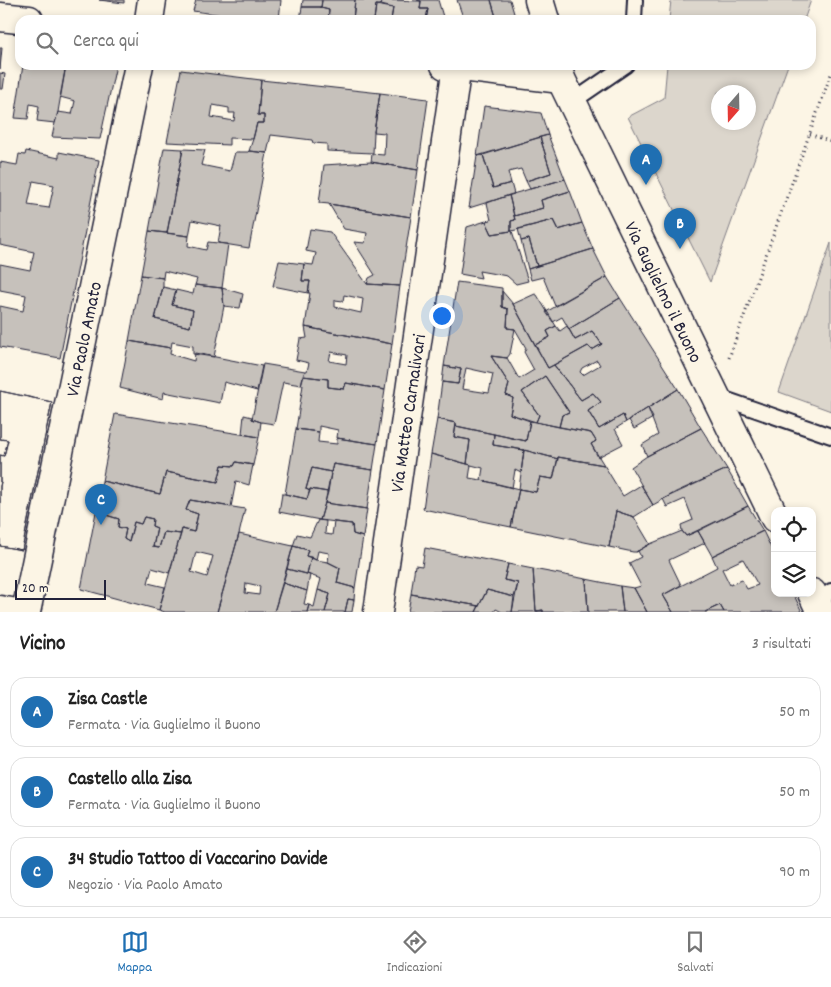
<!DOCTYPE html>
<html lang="it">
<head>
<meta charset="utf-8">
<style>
	:root { --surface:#fff; --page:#f6f6f6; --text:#222; --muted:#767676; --line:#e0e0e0; --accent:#1f6fb2 }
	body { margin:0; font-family:Dekko,sans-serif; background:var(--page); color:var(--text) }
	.controls { position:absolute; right:15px; bottom:15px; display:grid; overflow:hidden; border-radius:10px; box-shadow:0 2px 8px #0003 }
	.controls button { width:45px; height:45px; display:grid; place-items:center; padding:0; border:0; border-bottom:1px solid var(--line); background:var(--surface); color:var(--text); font:25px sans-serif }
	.compass { position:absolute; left:711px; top:85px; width:45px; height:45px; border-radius:50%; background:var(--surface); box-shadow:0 2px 8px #0003; rotate:200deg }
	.scale { position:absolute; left:15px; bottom:12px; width:91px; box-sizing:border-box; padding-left:5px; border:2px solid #22223b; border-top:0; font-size:14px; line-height:18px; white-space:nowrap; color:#22223b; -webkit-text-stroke:4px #fcf5e5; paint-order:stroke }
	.you { position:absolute; left:441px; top:315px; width:18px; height:18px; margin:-12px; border:4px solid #fff; border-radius:50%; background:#1a73e8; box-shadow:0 0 0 8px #1a73e833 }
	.badge { display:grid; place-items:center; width:32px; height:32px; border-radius:50%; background:var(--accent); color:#fff; font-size:16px; font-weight:700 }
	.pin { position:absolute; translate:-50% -41px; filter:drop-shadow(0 1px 2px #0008) }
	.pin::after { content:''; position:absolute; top:26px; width:18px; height:15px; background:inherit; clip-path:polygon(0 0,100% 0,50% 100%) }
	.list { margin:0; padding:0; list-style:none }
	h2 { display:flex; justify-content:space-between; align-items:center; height:65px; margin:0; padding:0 20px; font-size:21px }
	h2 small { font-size:16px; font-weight:400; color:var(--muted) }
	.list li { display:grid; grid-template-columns:32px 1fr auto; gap:15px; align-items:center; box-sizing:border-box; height:70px; margin:0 10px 10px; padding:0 10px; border:1px solid var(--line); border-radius:15px }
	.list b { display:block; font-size:19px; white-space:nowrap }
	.list p { margin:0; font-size:16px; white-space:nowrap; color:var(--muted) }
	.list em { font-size:16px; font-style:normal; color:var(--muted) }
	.icon { flex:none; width:28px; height:28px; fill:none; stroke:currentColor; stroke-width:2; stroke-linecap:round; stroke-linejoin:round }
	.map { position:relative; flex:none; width:831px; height:612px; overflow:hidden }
	.search { position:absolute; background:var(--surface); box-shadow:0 2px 8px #0003; left:15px; right:15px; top:15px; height:55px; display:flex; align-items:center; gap:12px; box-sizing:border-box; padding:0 18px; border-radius:15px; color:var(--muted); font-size:19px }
	.sheet { height:305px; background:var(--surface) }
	nav { display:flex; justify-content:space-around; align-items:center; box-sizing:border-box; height:70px; border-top:1px solid var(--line); background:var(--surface); font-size:14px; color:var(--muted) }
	nav a { display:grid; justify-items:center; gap:2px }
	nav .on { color:var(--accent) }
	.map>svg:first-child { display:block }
	.green { fill:#dcd6cc; stroke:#7f7c84; fill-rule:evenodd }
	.building { fill:#c6c1bb; stroke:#22223b; fill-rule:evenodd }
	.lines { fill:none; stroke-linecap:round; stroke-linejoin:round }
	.service-casing { stroke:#22223b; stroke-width:18 }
	.minor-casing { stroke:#22223b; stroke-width:31 }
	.tertiary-casing { stroke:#22223b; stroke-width:31 }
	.path { stroke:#22223b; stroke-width:3; stroke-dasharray:1 4; stroke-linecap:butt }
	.service { stroke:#fcf5e5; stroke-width:14 }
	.minor { stroke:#fcf5e5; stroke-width:28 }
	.tertiary { stroke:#fcf5e5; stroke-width:28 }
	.labels { text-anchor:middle; stroke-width:4; stroke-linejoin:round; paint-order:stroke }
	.street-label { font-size:19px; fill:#22223b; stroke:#fcf5e5 }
</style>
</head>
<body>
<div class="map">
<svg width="831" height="612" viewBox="0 0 831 612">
	<rect width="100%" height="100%" fill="#fcf5e5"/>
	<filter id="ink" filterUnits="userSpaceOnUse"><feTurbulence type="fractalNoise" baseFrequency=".02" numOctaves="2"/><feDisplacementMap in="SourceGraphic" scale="10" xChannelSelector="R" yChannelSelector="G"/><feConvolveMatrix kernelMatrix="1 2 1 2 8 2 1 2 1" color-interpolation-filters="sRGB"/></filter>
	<g filter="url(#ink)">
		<!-- green -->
		<path class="green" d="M671 0H811L804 20H669Z
			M667 65H788L710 282 628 117 664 98ZM748 92V122H718V92Z
			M831 243V411L779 392Z"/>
		<!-- building -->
		<path class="building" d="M99 0H124V3Z
			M196 0H281L279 20H260L193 11Z
			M303 0H322L321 7H302Z
			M322 0H355L353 20H328L329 10 321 8Z
			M355 0H382L381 5H376L374 20H353Z
			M382 0 421 1 420 9H428L426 20H391L393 8 381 5Z
			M417 0H438L444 20H426L428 9H420L421 1Z
			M457 0H491L496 17 486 20H464Z
			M491 0H510L516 20H486L496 17Z
			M376 5 393 8 391 20H374Z
			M302 7H321V8L329 10 328 20H300Z
			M0 48H2L0 69Z
			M23 65H66L58 112 55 123 37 121 39 106 30 104 28 119 15 118Z
			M66 65H116L100 139 52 137 55 123 58 112 72 114 75 101 60 97Z
			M181 70 261 80 258 115H264V123H257L253 139 229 138V145L167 142ZM213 105 229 108V113H235L234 121 211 117Z
			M0 73 5 74 3 89H0Z
			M261 80 380 93 374 132 373 153 327 151V144L313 143 312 140 271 135 267 153 249 151 253 139 257 123H264V115H258Z
			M380 93 428 99 418 170 371 162 372 154 384 155 385 133 374 132Z
			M484 106 541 113 548 135 477 156Z
			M548 135 565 179 530 189 526 181 551 173 540 137Z
			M540 137 551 173 526 181 521 169 508 172 511 183 493 188 483 155Z
			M164 148 183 149 167 233 149 231Z
			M183 149 205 150 201 165 230 171 235 152H248L249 151 267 153 249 248 218 243 221 226 192 220 189 236 167 233Z
			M26 151 59 158V152L99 160 60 358 0 347V306L23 311 26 295 0 290V264L30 270 34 252 0 245V162L17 165 19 154 25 155ZM33 181 54 185 49 208 28 205Z
			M483 155 493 188 511 183 514 194 469 208 477 156Z
			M371 162 418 170 411 217 329 204 319 203 324 165Z
			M565 179 570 191 541 200 543 208 514 216 509 195Z
			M570 191 582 223 558 230 553 220 512 231H511V221L515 220 514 216 543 208 541 200Z
			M509 195 515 220 511 221V231L492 234 486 221 491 220 487 203Z
			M329 204 411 217 400 286 367 284 369 278 375 275 354 242 365 243 367 233 344 229Z
			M553 220 558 230 582 223 593 249 537 266 529 239 521 241 518 229Z
			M486 221 492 234 511 231H512L528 281 516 284 507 276 479 271 481 278 460 274 467 227Z
			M310 229 330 232 367 284 400 286 392 344 305 327 310 293H308L310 281H302L304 264 313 265 316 253 306 251ZM344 295 363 299 361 313 335 307V300L343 301Z
			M149 231 189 236 188 246 206 250 208 242 228 244 222 288 195 285 197 279 164 271 163 278 141 275Z
			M529 239 537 266 528 269 521 241Z
			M593 249 607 277 555 306 543 277 531 280 528 269Z
			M279 261 304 264 302 281H310L308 293 273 286Z
			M141 275 163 278V287L155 319 190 327 193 310 172 305 176 290 193 294 195 285 222 288 224 306 214 357 193 354V346L172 342 171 348 129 341Z
			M607 277 620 298 569 329 562 317 553 322 546 312Z
			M457 282 502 288V307L508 309 507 328 515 329 510 354 507 358 491 356 509 384 506 395 513 398 510 414 530 421 526 441 456 426V423L437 419 442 382 458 384 461 369 444 366ZM466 368 493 374 489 393 462 389Z
			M163 287 176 290 172 305 193 310 190 327 155 319Z
			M222 288 243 294 240 308 224 306Z
			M502 291 513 304 548 368 554 365 581 400 593 393 601 402 588 411 599 429 623 415 626 422 615 429 623 444 598 457 591 444 596 441 591 433 559 427 562 415 569 412 545 376 522 392 539 415 536 422 510 414 513 398 506 395 509 384 491 356 507 358 519 379 534 370 524 352 526 348 515 329 507 328 508 309 502 307Z
			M535 294 537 295 556 326 547 331 550 337 535 345 513 304Z
			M620 298 678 389 626 422 623 415 599 429 588 411 601 402 593 393 581 400 554 365 588 346 592 350 602 344 592 331 575 340 569 329ZM597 360 600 365 583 375 580 372 582 368Z
			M556 326 560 331 567 326 575 340 592 331 602 344 592 350 588 346 548 368 535 345 550 337 547 331Z
			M305 327 392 344 385 390 346 383 344 389 328 387V379L303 376 305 371H307L309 363 296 360 300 339 307 338ZM331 352 347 355 346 364 329 361Z
			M129 341 171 348 170 354 194 361 195 353 262 366 257 391 224 382 220 403 164 392 163 399 120 388Z
			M263 364 305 371 301 385 283 382 274 424 261 422 252 419Z
			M444 366 461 369 458 384 442 382Z
			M303 376 328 379V387L344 389 346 383 385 390 377 444 337 438 338 430 319 426V432L296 429 303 385H301Z
			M545 376 569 412 562 415 559 427 536 422 539 415 522 392Z
			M678 389 701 428 647 456 642 445 658 435 648 408Z
			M0 391 52 402 22 550 0 546V486L1 482H0V455L4 456 8 440 0 439Z
			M0 391 52 402 22 550 0 546V486L1 482H0V455L4 456 8 440 0 439Z
			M648 408 653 418 634 429 629 420Z
			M115 414 259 437 253 465 236 462 234 466 222 465 218 482 166 472 160 494 102 481Z
			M244 415 252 417V419L261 422 259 437 242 434Z
			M437 419 456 423 454 437 470 440 467 464 431 454Z
			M530 421 591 433 596 441 591 444 604 465 558 457V459L524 450 493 445 494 434 526 441Z
			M456 426 494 434 493 445 524 450 521 473 515 470 512 488 481 480 483 468 467 464 470 440 454 437Z
			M701 428 727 469 676 492 653 505 631 467 647 456Z
			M296 429 319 432 318 442 337 444V438L377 444 373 470 333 464 331 472 312 468 306 489 310 491 307 499 285 494Z
			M524 450 558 459 553 479 540 477 536 492 519 489Z
			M431 454 471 465 469 478 481 480 519 489 511 527 423 509Z
			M558 457 604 465 623 496 641 485 653 505 634 517 616 511 609 547 511 527 519 489 536 492 540 477 553 479Z
			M236 462 253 465 249 485 236 481 231 507 190 500 186 510 198 514 194 532 182 529 181 534 164 532 159 548 153 547 157 528 152 526 153 519 144 517 141 524 134 522 129 542 124 539 126 529 118 527 119 519 96 512 102 481 160 494 166 472 218 482 222 465 234 466Z
			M333 464 373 470 367 509 325 503Z
			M312 468 331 472 328 492 310 489V491L306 489Z
			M727 469 748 506 686 536 682 531 681 525 693 520 685 499 667 507 663 499Z
			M310 489 328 492 320 520 279 512 282 494H285L307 499Z
			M190 500 245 509 239 534 217 612H165L159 610 182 529 194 532 198 514 186 510ZM196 552 213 556 207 577 191 572Z
			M325 503 367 509 363 537 353 534 352 524 320 520Z
			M748 506 763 531 712 556 698 531Z
			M616 511 634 517 650 544 636 552H633L609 547Z
			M96 512 119 519 118 527 126 529 124 539 129 542 134 522 141 524 144 517 153 519 152 526 157 528 153 547 159 548 164 532 181 534 169 573 152 568 148 583 165 587 159 610 81 589Z
			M318 520 326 521 325 534 332 535 334 522 352 524 353 534 363 537 355 588 337 583 340 568 328 562 329 553 318 551 316 560 306 556 308 550 293 546 297 534 310 537Z
			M682 531 686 536 698 531 705 543 669 560 681 585 663 595 673 612H647L634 588 641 586 629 563 641 557 638 551 636 552 650 544Z
			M763 531 775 556V593H793L802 612H724L720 605 705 612H673L663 595 717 567 712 556Z
			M239 534 293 546 274 612H217ZM246 583 260 586 259 595 245 593Z
			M293 546 308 550 306 556 311 557 307 574 287 569Z
			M425 548 508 564 504 580 518 583 514 597 487 590 479 606 411 594 415 565 422 566Z
			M311 557 316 560 328 562 340 568 337 583 355 588 354 600 348 599 345 612H325L330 594 318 590 321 579 307 574Z
			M743 559 758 585 747 589 742 580 730 585 722 569Z
			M508 564 533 569 536 611 543 610V612H512L518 583 504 580Z
			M287 569 310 575 307 591 283 583Z
			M533 569 586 579 588 612H543V610L536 611Z
			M586 579 620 586 623 612H588Z
			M283 583 307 591 304 604 309 605 307 612H274Z
			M620 586 634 588 647 612H623Z
			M318 590 330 594 325 612H307L309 605 314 607Z
			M487 590 514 597 512 612H502L496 609 494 612H476Z
			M411 594 479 606 476 612H408Z
			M348 599 354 600 352 612H345Z
			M720 605 724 612H705Z"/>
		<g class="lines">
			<!-- service casing -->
			<g class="service-casing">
				<path id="service" d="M634 20 635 0
					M572 102 626 65
					M716 396 831 436
					M817 603 831 591"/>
			</g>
			<!-- minor casing -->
			<g class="minor-casing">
				<g id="minor">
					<path d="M539 0 545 20"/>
					<path d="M0 17 29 20"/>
					<path d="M149 20 152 0"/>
					<path d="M445 65 561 79"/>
					<path id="s1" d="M557 65 561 79 775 518"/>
					<path d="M812 593 821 612"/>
					<path id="s2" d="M26 612 139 65"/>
					<path id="s3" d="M378 612 457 66"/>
				</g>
			</g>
			<!-- tertiary casing -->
			<g class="tertiary-casing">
				<path id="tertiary" d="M0 610 11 612"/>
			</g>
			<!-- path -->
			<path class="path" d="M810 134 831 142
				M729 358 831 74"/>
			<!-- service -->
			<use href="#service" class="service"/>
			<!-- minor -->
			<use href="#minor" class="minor"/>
			<!-- tertiary -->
			<use href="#tertiary" class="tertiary"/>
		</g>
	</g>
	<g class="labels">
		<!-- street labels -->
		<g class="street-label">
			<text dy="7" stroke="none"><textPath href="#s1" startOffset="251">Via Guglielmo il Buono</textPath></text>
			<text dy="7" stroke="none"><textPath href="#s2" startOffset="279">Via Paolo Amato</textPath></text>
			<text dy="7" stroke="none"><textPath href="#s3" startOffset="201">Via Matteo Carnalivari</textPath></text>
		</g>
	</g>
</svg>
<div class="controls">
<button><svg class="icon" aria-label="locate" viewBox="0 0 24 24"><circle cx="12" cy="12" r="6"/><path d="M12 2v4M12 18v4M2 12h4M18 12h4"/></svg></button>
<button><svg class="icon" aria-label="layers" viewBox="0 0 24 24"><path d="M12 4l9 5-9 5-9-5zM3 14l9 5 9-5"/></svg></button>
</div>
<svg class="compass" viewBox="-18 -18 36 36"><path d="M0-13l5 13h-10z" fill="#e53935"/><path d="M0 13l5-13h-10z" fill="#767676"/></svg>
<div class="scale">20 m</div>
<div class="you"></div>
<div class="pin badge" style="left:646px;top:185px">A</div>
<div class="pin badge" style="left:680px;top:249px">B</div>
<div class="pin badge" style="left:101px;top:525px">C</div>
<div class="search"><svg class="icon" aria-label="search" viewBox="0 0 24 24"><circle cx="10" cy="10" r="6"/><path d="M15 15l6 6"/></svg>Cerca qui</div>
</div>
<section class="sheet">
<h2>Vicino<small>3 risultati</small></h2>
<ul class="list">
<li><span class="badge">A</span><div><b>Zisa Castle</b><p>Fermata · Via Guglielmo il Buono</p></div><em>50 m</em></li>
<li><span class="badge">B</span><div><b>Castello alla Zisa</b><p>Fermata · Via Guglielmo il Buono</p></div><em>50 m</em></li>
<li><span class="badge">C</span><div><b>34 Studio Tattoo di Vaccarino Davide</b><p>Negozio · Via Paolo Amato</p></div><em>90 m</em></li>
</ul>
</section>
<nav>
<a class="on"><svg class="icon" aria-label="map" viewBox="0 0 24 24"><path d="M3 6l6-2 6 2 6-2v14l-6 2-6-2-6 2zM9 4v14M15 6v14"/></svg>Mappa</a>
<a><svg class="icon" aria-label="directions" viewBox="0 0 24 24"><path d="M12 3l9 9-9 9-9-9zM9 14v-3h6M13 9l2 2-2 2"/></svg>Indicazioni</a>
<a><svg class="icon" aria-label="saved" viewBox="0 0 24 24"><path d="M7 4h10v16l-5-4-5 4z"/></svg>Salvati</a>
</nav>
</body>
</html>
